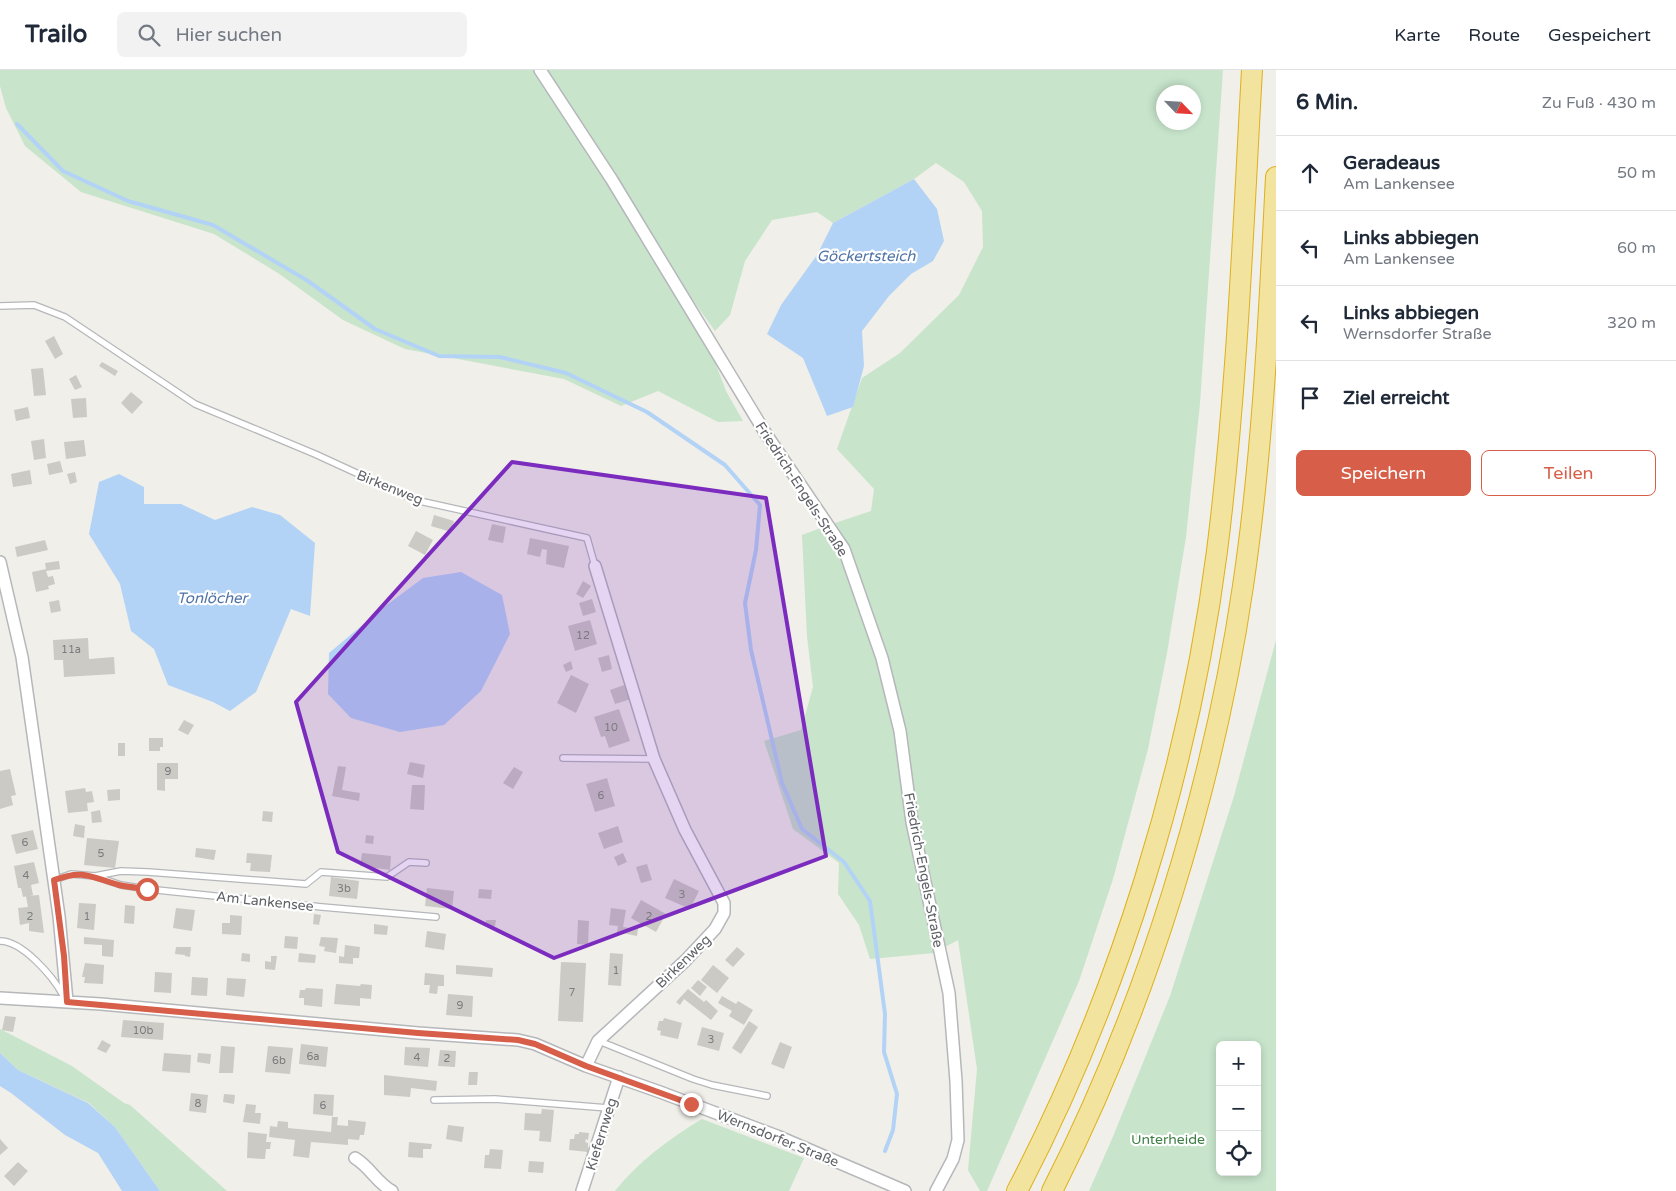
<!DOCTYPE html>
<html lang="de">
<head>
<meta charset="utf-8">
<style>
	:root { --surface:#fff; --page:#f2f2f3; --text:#1f2937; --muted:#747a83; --line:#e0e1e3; --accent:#d75e48 }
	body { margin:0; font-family:"Varela Round",sans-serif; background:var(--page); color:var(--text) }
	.controls { position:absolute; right:15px; bottom:15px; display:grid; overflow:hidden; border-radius:8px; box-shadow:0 2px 8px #0003 }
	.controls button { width:45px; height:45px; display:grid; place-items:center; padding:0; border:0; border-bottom:1px solid var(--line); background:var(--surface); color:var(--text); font:25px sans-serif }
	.compass { position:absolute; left:1156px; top:15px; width:45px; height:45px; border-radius:50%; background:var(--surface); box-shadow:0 2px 8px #0003; rotate:115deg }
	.stop { position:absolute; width:15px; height:15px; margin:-11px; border:4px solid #d75e48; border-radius:50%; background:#fff }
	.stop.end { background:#d75e48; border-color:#fff; box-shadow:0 1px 5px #0008 }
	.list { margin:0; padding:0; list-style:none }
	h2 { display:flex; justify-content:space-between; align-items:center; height:65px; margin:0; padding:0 20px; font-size:21px }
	h2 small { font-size:16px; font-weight:400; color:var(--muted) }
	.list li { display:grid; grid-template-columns:32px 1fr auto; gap:15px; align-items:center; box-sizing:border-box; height:75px; padding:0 20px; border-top:1px solid var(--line) }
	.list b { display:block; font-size:19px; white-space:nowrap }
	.list p { margin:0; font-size:16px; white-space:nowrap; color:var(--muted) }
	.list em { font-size:16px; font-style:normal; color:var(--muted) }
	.actions { display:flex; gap:10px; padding:15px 20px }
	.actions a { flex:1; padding:11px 0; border:1px solid var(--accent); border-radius:8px; text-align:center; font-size:18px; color:var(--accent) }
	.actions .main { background:var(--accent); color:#fff }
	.icon { flex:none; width:28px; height:28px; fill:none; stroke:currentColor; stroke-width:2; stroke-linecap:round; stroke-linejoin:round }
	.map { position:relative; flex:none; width:1276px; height:1121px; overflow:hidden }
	header { display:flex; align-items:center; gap:30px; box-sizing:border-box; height:70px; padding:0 25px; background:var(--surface); border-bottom:1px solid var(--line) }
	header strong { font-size:24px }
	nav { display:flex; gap:28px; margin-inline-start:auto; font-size:18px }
	.search { width:350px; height:45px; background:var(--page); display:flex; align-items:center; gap:12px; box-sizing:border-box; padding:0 18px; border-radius:8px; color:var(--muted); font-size:19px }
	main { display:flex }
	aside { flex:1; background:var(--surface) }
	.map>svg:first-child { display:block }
	.green { fill:#c8e4cb; fill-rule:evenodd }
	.water { fill:#b3d3f6 }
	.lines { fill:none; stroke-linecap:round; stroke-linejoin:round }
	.stream { stroke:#b3d3f6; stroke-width:4 }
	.building { fill:#cccac5 }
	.lane-casing { stroke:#b5b7bb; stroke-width:8 }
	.street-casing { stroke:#b5b7bb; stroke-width:14 }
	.highway-casing { stroke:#deb01a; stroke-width:22 }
	.lane { stroke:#fff; stroke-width:5.5 }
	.street { stroke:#fff; stroke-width:11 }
	.highway { stroke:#f2e39e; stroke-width:20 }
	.route { stroke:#d75e48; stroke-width:6 }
	.marked { fill:#7b2cbf; fill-opacity:0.2; stroke:#7b2cbf; stroke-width:4; stroke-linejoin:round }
	.labels { text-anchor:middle; stroke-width:4.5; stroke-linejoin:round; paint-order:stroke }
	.number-label { font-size:11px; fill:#7b7c7e }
	.street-label { font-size:14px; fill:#606267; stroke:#fff }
	.park-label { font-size:14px; fill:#3f7f46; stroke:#fff }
	.water-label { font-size:15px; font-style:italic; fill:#5073a7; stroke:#fff }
</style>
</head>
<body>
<header>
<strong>Trailo</strong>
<div class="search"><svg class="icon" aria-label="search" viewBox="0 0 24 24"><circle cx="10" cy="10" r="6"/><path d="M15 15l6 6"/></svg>Hier suchen</div>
<nav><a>Karte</a><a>Route</a><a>Gespeichert</a></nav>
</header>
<main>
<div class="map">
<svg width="1276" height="1121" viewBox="0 0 1276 1121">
	<rect width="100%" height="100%" fill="#f0efe9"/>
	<!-- green -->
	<path class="green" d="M0 0H536L706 269 726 321 743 351 718 352 658 321 621 336 564 309 405 279 343 250 278 203 214 164 81 122 25 76 6 38 0 16Z
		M548 0H1223L1200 333 1186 467 1167 583 1148 679 1113 809 1079 911 987 1121H980L968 1100 977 999 958 870 934 883 870 889 859 855 838 824 839 793 793 759 764 671 801 660 813 617 807 566 802 465 826 456 871 441 874 419 837 379 862 308 900 283 959 225 983 177 982 141 964 112 936 93 914 109 833 153 817 142 772 150 745 191 730 245 715 261 644 163ZM1164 22H1194V52H1164Z
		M1276 570V1121H1089L1112 1069 1170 926 1234 726ZM1220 975H1257V1102H1220Z
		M0 959 72 996 124 1033 130 1035 227 1121H160L115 1057 89 1033 18 1000 0 983Z
		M702 1049 804 1088 789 1121H615C639 1091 669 1069 702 1049Z"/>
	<!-- water -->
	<path class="water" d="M914 109 937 139 944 171 933 191 911 204 889 226 862 261 864 296 853 337 827 346 803 288 767 264 781 235 817 185 833 153Z
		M119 404 144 417V434H181L215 450 252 437 280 445 315 473 310 546 291 539 256 622 230 641 213 632 168 615 154 579 131 561 120 514 89 464 99 412Z
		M461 502 502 525 510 564 481 621 444 655 400 662 351 648 328 624 329 583 384 537 423 508Z
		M0 983 18 1000 88 1033 115 1057 160 1121H122L98 1083 65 1065 11 1023 0 1016Z"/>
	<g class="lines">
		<!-- stream -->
		<path class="stream" d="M17 54 63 101 128 131 213 155 308 211 375 259 439 286 500 287 566 303 647 342 725 395 760 435 756 480 745 533 751 580 782 713 802 759 844 792 870 831 885 944 884 982 897 1024 893 1060 885 1081"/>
	</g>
	<!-- building -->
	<path class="building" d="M54 266 63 284 55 289 45 271Z
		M102 292 118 301 115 306 99 296Z
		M43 298 46 325 34 326 31 299Z
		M76 305 82 317 75 320 69 309Z
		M131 322 143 332 132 344 121 333Z
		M86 328 87 347 73 348 71 329Z
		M28 337 30 348 16 351 14 340Z
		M44 369 46 388 34 390 31 371Z
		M84 370 86 386 66 389 64 372Z
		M60 391 63 402 49 405 47 394Z
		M30 400 32 414 13 417 11 404Z
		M75 402 77 412 70 414 67 404Z
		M434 445 454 451 451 462 431 456Z
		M492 454 506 457 503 473 488 470Z
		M416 461 433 470 425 485 408 476Z
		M530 468 569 476 564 498 546 494 547 480 542 479 540 487 527 484Z
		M45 470 48 480 17 487 15 477Z
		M59 491 60 499 46 501 48 507 53 506 55 514 48 516 49 519 36 522 32 502 46 499 45 493Z
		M583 511 591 516 583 528 576 524Z
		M592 529 596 542 583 546 579 533Z
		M59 530 61 541 51 543 49 532Z
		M590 550 597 574 575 581 568 556Z
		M88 568 89 589 114 587 115 604 64 607 63 590H54L53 570Z
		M609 585 612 599 602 602 598 588Z
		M571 591 573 599 566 602 563 595Z
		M571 605 589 614 576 643 557 633Z
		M627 614 631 629 615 634 610 620Z
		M619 639 630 671 609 678 605 666 601 667 594 647Z
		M184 650 194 655 188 665 178 660Z
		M149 668H163V677H160V681H149Z
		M118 673H125V686H118Z
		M410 692 425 695 423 708 407 704Z
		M157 693H178V709H165V721L157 720Z
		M338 696 346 697 342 720 360 723 359 731 332 726Z
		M514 697 523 702 513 719 503 713Z
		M10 699 16 725 11 726 13 735 0 739V701Z
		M607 708 615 736 595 742 586 714Z
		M412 715H425L424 740 410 739Z
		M85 718 86 722 92 721 94 732 87 733 88 741 68 743 65 721Z
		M120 719V730L108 731 107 720Z
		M100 740 102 752 92 753 91 742Z
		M263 741 273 742 272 752 262 751Z
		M75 754 85 756 84 768 73 766Z
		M618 756 623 772 604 779 598 763Z
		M33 760 38 779 16 784 11 765Z
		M366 765 374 766 373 774 365 773Z
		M87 768 119 771 115 798 84 795Z
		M196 778 216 780 214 790 195 787Z
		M247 783 272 785 270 802 250 801 251 793H246Z
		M362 783 391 786 390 800 360 796Z
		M623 783 627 792 618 796 614 787Z
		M34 792 39 813 31 815 33 825 23 827 21 818H18L14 796Z
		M647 794 652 810 641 813 636 797Z
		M331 807 359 811 357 829 329 826Z
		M674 809 699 821 690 839 665 828Z
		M427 818 454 821 452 839 425 836Z
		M479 819 492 820 491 829 478 828Z
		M39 825 44 863 29 861V853L20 855 18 838 28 837 26 826Z
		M641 830 666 844 656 862 631 848Z
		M79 833 96 834 94 860 77 858Z
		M125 835 135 836 134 854 124 853Z
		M176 838 195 840 192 861 173 858Z
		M611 838 626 840 623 857 638 859 637 866 617 862 618 856 609 855Z
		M314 844 321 845 319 855 313 854Z
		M230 845 242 846 241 865 222 864V853H230Z
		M486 850H496L495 856H485Z
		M578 850 589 851 588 875 577 874Z
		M374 854 388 856 387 865 374 864Z
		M427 861 446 864 444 880 425 877Z
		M285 866 298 867 297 879 284 878Z
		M84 867 114 870 113 887 102 886V875L84 874Z
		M321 867 338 868 336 883 324 881 325 877 319 876Z
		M345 875 360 877 359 888H353V894L339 893V886L344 887Z
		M176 877H191L190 887 185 886V885L175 884Z
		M737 877 745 884 733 897 725 890Z
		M242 883 250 884V892L241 891Z
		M299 883 316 885 315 893 298 892Z
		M610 883 623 884 621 916 608 915Z
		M271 886H277L275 900 265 899V891L271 892Z
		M561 892 586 893 583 952 558 951Z
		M85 893 104 895 103 914 84 913 85 907H82Z
		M456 895 493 898 492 907 456 904Z
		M713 895 729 908 717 923 701 910Z
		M155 902 172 903 171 923 154 922Z
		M425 903 444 905V916H438L437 924 429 923 430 915H424Z
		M192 907 208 908 207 926 191 925Z
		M227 908 246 909 244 927 226 925Z
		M698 910 707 917 700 926 691 918Z
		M336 914 360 916 361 914 372 915 371 929 360 928V936L334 934Z
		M306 918 323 919 322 937 304 935V928H299L300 920H305Z
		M688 919 704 932 706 930 718 941 711 950 684 929 680 935 676 932Z
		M448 924 473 926 472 947 446 945Z
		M722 926 736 934 738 931 753 940 744 955 729 946 732 941 718 933Z
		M5 946 16 947 13 962 2 960Z
		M664 948 682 953 678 969 660 965 661 961 657 960 659 951H663Z
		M123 950 164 953 163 970 121 967Z
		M749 951 758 957 741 984 732 978Z
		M702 957 724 963 719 981 697 975Z
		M102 970 111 975 106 983 97 979Z
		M780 972 792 977 784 999 771 994Z
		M301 974 328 977 326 997 299 994Z
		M221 976 235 977 233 1003H219Z
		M268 976 293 978 290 1004 265 1002Z
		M405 977 430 978 428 997 404 995Z
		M440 980 456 981 455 997 438 996Z
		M164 983 191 985 190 1003 162 1001Z
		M198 983 211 984 210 994 197 992Z
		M469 1002H478L477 1015H468Z
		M384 1005 437 1011 436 1021 411 1018 410 1027 384 1025Z
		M191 1023 208 1025 206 1043 189 1041Z
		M224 1024 235 1025 234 1034 223 1032Z
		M314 1024 334 1025 333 1046 313 1044Z
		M246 1034 256 1035 255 1043H261L260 1054 243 1052Z
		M542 1039 554 1040 551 1072 539 1071 540 1061 524 1060 525 1043 541 1044Z
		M332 1047H338L337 1055 348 1056V1050L366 1052 364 1065H360L359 1070 348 1069V1075L311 1072 309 1088 293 1086 295 1070 269 1067 270 1056 277 1057 278 1051 288 1052V1058L331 1062Z
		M448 1055 464 1057 462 1072 446 1069Z
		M248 1062 267 1064 266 1072H271L270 1079H266L265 1089 247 1088Z
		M579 1062 589 1063 588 1070 586 1069 585 1072 588 1073V1082L569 1080 570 1069H574L575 1064H579Z
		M0 1069 8 1078 0 1085Z
		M409 1072 432 1074 431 1079H423V1088L408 1087Z
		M490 1079 503 1080 501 1099 484 1098 485 1085H489Z
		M529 1091 544 1092 543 1103 528 1102Z
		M18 1092 28 1101 14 1116 4 1106Z"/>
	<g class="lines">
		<!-- lane casing -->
		<g class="lane-casing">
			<path id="lane" d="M0 236 34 235 65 247 195 334 315 384 415 430 587 468 595 496
				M563 688 654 689
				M97 807 121 815 147 819 322 837 436 847
				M54 810 71 804 95 806 121 801 148 802 306 814 321 802 387 807 409 792 426 793
				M0 871C23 871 53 907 63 925
				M599 971 693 1009 712 1015 767 1026
				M434 1030 495 1029 608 1038"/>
		</g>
		<!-- street casing -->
		<g class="street-casing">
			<path id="street" d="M540 0 612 110 766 364 844 479 882 588 900 661 912 752 949 923 956 1011 958 1070 953 1089 936 1121
				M0 492 22 587 59 846 67 931
				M0 928 101 934 418 963 518 970 535 974 586 996 660 1022 777 1066 905 1121
				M586 996 598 971 685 891 715 859 724 843V833L685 760 654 689 595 496
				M355 1088C370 1097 377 1113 392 1121
				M582 1121 619 1007"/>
		</g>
		<!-- highway casing -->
		<g class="highway-casing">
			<path id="highway" d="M1017 1121C1119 926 1189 699 1217 481 1237 322 1243 160 1252 0
				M1052 1121C1146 937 1213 720 1243 516 1263 381 1269 243 1276 107"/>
		</g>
		<!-- lane -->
		<use href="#lane" class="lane"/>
		<!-- street -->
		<use href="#street" class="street"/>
		<!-- highway -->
		<use href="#highway" class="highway"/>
	</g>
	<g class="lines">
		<!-- route -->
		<path class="route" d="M147 819C138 818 128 817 119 815 91 807 83 799 54 810L64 886 67 932 418 963 518 970 535 974 586 996 691 1034"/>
	</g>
	<!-- marked area -->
	<path class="marked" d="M512 392 766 428 826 786 554 888 338 782 296 632Z"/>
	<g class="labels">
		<!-- number labels -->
		<g class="number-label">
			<text x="583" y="569">12</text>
			<text x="71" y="583">11a</text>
			<text x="611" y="661">10</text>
			<text x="168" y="705">9</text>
			<text x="601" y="729">6</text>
			<text x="25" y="776">6</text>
			<text x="101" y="787">5</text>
			<text x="26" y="809">4</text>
			<text x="344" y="822">3b</text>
			<text x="682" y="828">3</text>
			<text x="30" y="850">2</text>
			<text x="87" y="850">1</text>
			<text x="649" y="850">2</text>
			<text x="616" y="904">1</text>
			<text x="572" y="926">7</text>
			<text x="460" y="939">9</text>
			<text x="143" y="964">10b</text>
			<text x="711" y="973">3</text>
			<text x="313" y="990">6a</text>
			<text x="417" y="991">4</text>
			<text x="447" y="992">2</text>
			<text x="279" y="994">6b</text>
			<text x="198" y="1037">8</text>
			<text x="323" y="1039">6</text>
		</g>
		<!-- street labels -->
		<g class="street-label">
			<text transform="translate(390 417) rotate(22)" y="5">Birkenweg</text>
			<text transform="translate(802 419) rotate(57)" y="5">Friedrich-Engels-Straße</text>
			<text transform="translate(924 800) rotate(79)" y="5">Friedrich-Engels-Straße</text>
			<text transform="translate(265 831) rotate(6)" y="5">Am Lankensee</text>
			<text transform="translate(683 891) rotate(-44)" y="5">Birkenweg</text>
			<text transform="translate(601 1064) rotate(-73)" y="5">Kiefernweg</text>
			<text transform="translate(778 1068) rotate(22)" y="5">Wernsdorfer Straße</text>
		</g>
		<!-- park labels -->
		<g class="park-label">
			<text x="1168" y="1074">Unterheide</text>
		</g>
		<!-- water labels -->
		<g class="water-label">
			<text x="866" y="191">Göckertsteich</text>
			<text x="212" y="533">Tonlöcher</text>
		</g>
	</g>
</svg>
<div class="controls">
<button>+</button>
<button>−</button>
<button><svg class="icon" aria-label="locate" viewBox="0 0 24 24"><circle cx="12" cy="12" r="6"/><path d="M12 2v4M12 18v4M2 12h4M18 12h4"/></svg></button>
</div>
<svg class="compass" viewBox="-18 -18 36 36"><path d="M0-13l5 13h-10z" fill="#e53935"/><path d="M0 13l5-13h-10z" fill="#747a83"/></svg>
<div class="stop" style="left:147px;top:819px"></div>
<div class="stop end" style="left:691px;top:1034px"></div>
</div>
<aside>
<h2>6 Min.<small>Zu Fuß · 430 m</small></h2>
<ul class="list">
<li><svg class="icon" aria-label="ahead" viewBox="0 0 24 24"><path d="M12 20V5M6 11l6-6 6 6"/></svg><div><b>Geradeaus</b><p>Am Lankensee</p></div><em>50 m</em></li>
<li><svg class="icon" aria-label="left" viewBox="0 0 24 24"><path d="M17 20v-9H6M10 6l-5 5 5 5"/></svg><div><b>Links abbiegen</b><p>Am Lankensee</p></div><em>60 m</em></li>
<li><svg class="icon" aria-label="left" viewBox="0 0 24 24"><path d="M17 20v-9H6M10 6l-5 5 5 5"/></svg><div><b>Links abbiegen</b><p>Wernsdorfer Straße</p></div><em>320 m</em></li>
<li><svg class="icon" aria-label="arrive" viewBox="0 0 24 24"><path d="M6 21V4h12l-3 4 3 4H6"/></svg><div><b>Ziel erreicht</b></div></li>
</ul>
<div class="actions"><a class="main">Speichern</a><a>Teilen</a></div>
</aside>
</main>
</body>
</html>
